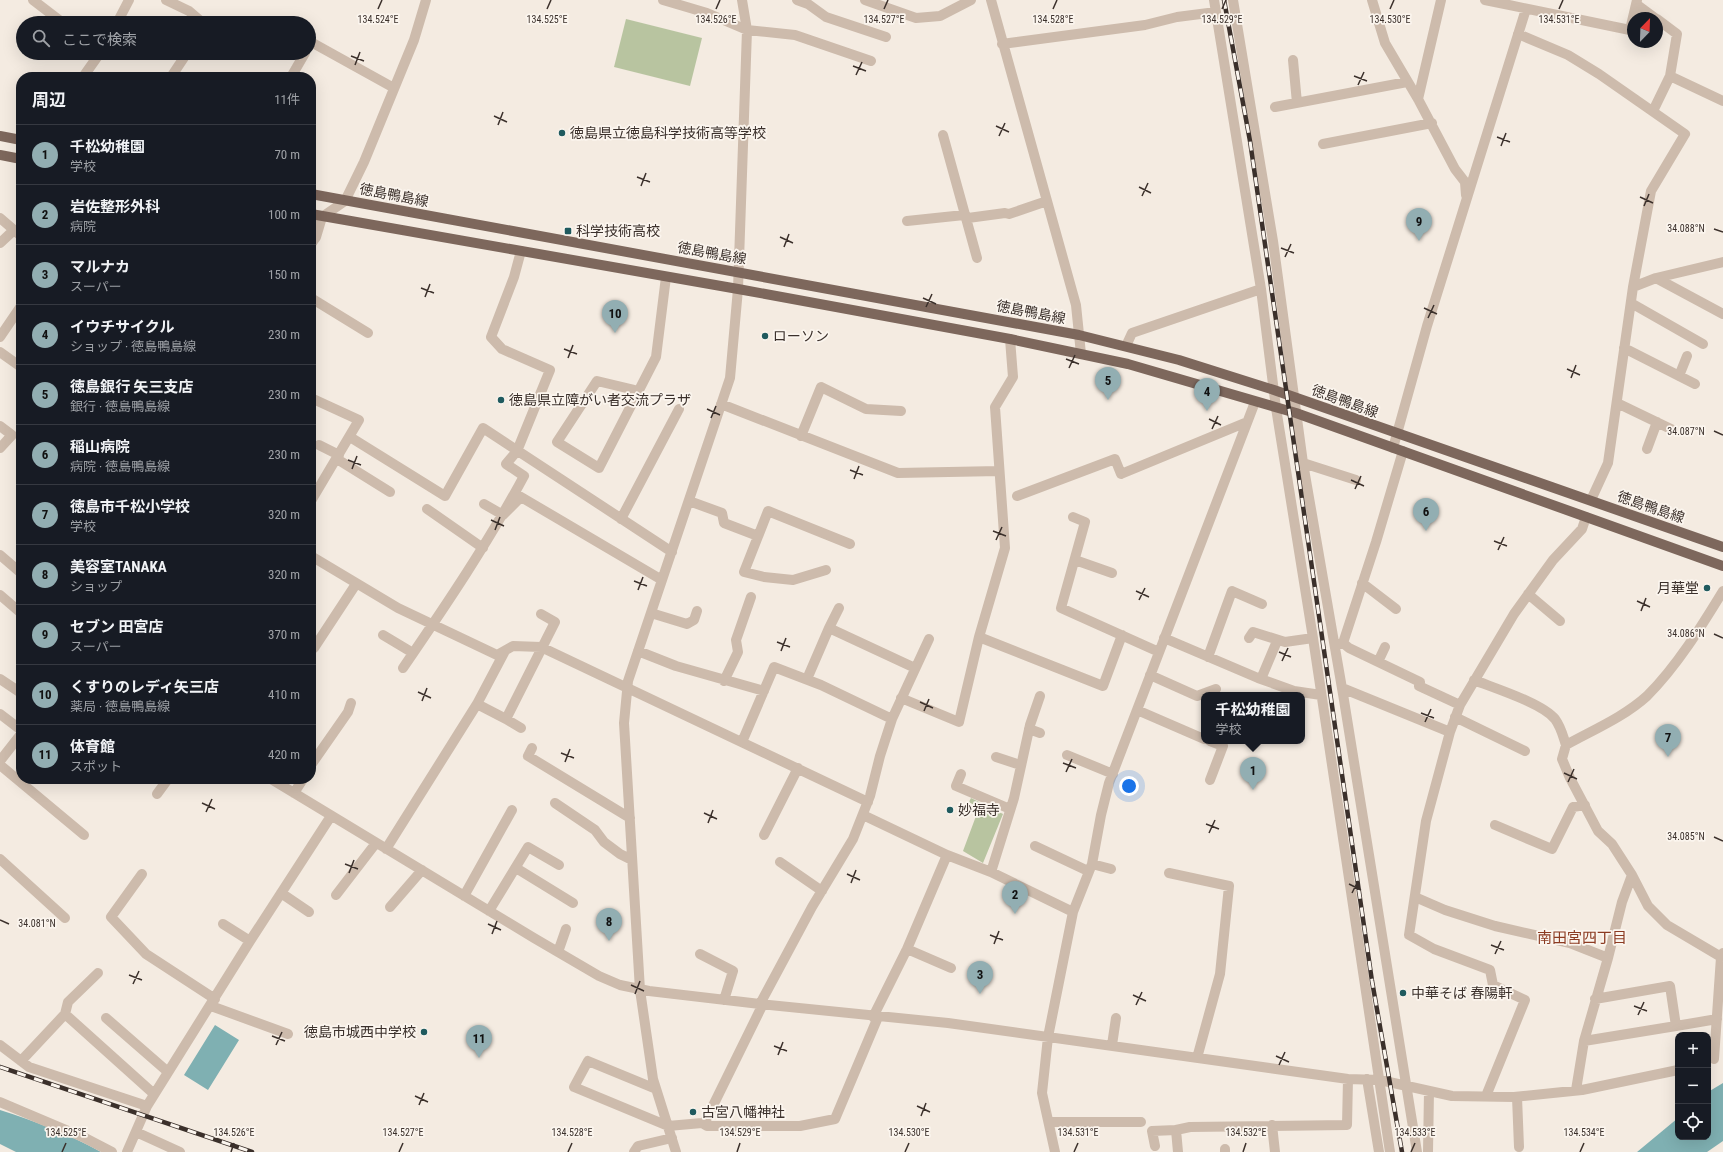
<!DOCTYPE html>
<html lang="ja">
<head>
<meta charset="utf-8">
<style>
	:root { --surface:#171b24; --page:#20242c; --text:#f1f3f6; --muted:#9ea1a6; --line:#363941; --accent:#92aeb2 }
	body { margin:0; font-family:"Roboto Condensed","Noto Sans JP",sans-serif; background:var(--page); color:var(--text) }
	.controls { position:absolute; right:12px; bottom:12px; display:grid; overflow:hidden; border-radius:8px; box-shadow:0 4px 16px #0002 }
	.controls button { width:36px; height:36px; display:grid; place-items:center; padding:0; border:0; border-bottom:1px solid var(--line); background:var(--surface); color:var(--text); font:20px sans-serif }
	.compass { position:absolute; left:1627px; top:12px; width:36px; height:36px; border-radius:50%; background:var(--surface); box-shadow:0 4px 16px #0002; rotate:23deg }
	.you { position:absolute; left:1129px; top:786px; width:14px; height:14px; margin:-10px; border:3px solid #fff; border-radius:50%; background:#1a73e8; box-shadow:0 0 0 6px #1a73e833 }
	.badge { display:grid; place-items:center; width:26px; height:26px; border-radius:50%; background:var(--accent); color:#111; font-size:13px; font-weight:700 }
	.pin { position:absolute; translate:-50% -33px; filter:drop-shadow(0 1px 2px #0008) }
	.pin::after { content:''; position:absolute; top:21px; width:14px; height:12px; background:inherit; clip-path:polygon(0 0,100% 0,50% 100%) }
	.popup { position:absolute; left:1201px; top:692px; width:104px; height:52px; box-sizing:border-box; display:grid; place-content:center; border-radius:8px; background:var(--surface); filter:drop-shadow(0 1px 3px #0005); font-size:13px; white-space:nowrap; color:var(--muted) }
	.popup b { font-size:15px; color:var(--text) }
	.popup::after { content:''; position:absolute; left:50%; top:100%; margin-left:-8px; border:8px solid transparent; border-top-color:var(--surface) }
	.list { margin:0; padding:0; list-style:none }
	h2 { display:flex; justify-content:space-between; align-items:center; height:52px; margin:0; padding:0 16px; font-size:17px }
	h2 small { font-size:13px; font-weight:400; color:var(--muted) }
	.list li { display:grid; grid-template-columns:26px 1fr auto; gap:12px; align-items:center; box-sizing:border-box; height:60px; padding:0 16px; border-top:1px solid var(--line) }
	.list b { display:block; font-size:15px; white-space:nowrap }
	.list p { margin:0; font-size:13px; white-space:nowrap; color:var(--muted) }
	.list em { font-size:13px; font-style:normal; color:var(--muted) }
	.icon { flex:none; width:22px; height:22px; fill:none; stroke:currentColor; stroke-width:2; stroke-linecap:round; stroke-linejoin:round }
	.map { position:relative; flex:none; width:1723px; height:1152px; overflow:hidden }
	.search { position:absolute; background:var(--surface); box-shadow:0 4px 16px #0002; left:16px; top:16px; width:300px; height:44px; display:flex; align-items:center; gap:10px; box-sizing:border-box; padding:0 14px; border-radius:22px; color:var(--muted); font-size:15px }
	.panel { position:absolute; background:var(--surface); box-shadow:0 4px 16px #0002; left:16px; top:72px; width:300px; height:712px; border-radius:16px }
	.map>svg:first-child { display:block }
	.green { fill:#b8c4a0 }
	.water { fill:#7fb0b2 }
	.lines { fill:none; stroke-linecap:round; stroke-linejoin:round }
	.minor { stroke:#cdbbac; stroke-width:10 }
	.major { stroke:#7d675c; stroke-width:10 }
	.rail-casing { stroke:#3b302b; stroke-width:4.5 }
	.rail { stroke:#fbf5ee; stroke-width:3; stroke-dasharray:9; stroke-linecap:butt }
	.ticks { fill:none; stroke:#3b302b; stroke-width:1.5 }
	.poi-dot { fill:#1f5a5e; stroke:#fbf5ee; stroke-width:1.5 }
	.labels { text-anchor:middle; stroke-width:3.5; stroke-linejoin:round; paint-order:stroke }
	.poi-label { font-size:14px; fill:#3b302b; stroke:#fbf5ee; text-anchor:start }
	.street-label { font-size:14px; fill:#3b302b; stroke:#fbf5ee }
	.neighbourhood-label { font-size:15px; fill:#8c3b22; stroke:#fbf5ee }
	.ticks-label { font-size:10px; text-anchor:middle; fill:#3b302b; stroke:#fbf5ee; stroke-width:3.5; stroke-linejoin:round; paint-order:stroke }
</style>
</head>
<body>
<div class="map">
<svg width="1723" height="1152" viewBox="0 0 1723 1152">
	<rect width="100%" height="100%" fill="#f4ebe1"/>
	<!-- green -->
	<path class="green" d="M626 19 702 38 690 86 614 67Z
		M971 798 1003 814 983 863 963 851 979 808 969 802Z"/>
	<!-- water -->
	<path class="water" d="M215 1025 239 1040 208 1090 184 1075Z
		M1723 1083V1141L1707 1152H1637L1678 1118V1137H1708V1092Z
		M0 1110C35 1121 69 1134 101 1152H16L0 1144Z"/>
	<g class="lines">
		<!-- minor -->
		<path class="minor" d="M33 0 63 23
			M166 0 189 11 203 23
			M663 0 707 13 747 30 795 35 871 61
			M797 0 808 4 826 17 886 37
			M865 0 916 18 940 16 971 0
			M991 0 1076 305 1081 354
			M1214 0 1261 289 1276 408 1313 638 1390 1152
			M1233 0 1273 241 1303 463 1343 694 1417 1152
			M1372 0 1385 43 1418 99 1455 169 1465 182 1466 195
			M1485 0 1630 30 1637 0
			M1636 4 1655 18
			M1657 19 1677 34 1670 76
			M117 23 129 0
			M1518 34 1568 55 1599 74 1685 134 1651 191 1633 287 1608 463 1591 500
			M1002 44 1145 25 1177 17 1216 12
			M309 46 311 42 394 88
			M1293 60 1297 103
			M83 77 100 53
			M171 77 187 53
			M291 77 305 53
			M1418 99 1441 0
			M1275 107 1407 82
			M1653 111 1670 76 1723 101
			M943 135 977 258
			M1323 144 1432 123
			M0 218 21 236
			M968 218 1005 213 1009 214 1047 201
			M907 221 964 215
			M0 243 14 230
			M311 244 316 237 322 217 345 201 364 162 414 40 426 0
			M1656 278 1723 262
			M1633 287 1656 278 1723 314
			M311 298 368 333
			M1631 303 1703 344
			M0 337 21 306
			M1010 339 1013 377 995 407 1005 548 979 637 1103 686 1122 635
			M1126 346 1132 333 1261 289
			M1624 348 1695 384
			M0 352 21 367
			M1679 376 1687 356
			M639 391 597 381 557 442 599 468 656 357 666 277
			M311 398 359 420 311 501
			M1617 403 1673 430
			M721 404 898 473 999 471
			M0 426 12 435 0 448
			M801 436 821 387 866 409 901 411
			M350 437 445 496 483 428 672 552
			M319 445 339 455
			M1393 448 1427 326 1526 9
			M1647 449 1657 422
			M337 459 390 492
			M1303 463 1356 480
			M1017 496 1115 459 1121 474 1247 422
			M689 501 722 513 724 523 758 536
			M484 504 503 515 521 497 662 580
			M427 509 483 548
			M1073 517 1085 522 1061 608 1159 652
			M621 519 679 409
			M0 555 21 573
			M311 556 398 608 497 655 513 646 541 647 868 802
			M1075 560 1112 573
			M826 570 793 580 764 577 744 572 768 511 850 544
			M1362 583 1396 609
			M1528 594 1560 621
			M0 595 21 613
			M651 613 687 624 694 620 697 611
			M829 628 839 608
			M383 635 413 653
			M1164 638 1258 678 1294 691 1321 695
			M1249 638 1253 632 1285 642 1313 638
			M1343 643 1349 648 1420 682 1419 686 1460 705
			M1335 645 1343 643 1376 542 1403 451
			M311 648H314L356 584
			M505 651 477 704 506 719 555 622 541 614
			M638 651 676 666 764 691
			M1208 657 1232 591 1262 604
			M1378 662 1385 647
			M403 668C446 605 488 543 524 476L506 464 517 451 550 370 502 349 491 337 514 277 521 251
			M1150 675 1197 696 1216 689
			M0 679 21 693
			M807 679 829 628 915 668
			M1261 679 1277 641
			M1474 680C1494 688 1542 703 1555 719 1561 727 1563 736 1566 745
			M724 681 738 652 736 640 751 597
			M1342 688 1450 732 1460 705 1514 614 1553 560 1582 529 1586 517
			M901 698 959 722 979 637
			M1137 710 1204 739
			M0 714 21 730
			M1455 717 1525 751
			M506 719 521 728
			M1029 729 1040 733
			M1450 732 1426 821 1409 935 1434 949 1490 970 1493 985 1525 1000 1486 1096
			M1210 741 1223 746 1210 780
			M742 742 774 667 821 685 892 719
			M532 748 528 756 630 818
			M1067 755 1113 774
			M996 757 1020 765
			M0 761 21 734
			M0 765 84 835
			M311 765 348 712 351 703
			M961 774 956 786 1010 809
			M271 779 534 938 599 976 620 985 649 991 760 1004 948 1023 1348 1079 1380 1080 1452 1096 1514 1097 1582 1090 1678 1070
			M294 793 303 779
			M157 794 168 779
			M555 803 595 830 604 842 620 854 632 860
			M863 815 947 855
			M1495 825 1552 849 1573 807 1585 805
			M764 835 798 768
			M1035 846 1088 871
			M386 849 477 704
			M0 859 65 918
			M780 862 822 891
			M1092 864 1111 869
			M516 868 573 903
			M991 872 1014 798 1030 725 1040 696
			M1169 873 1229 886 1220 974 1197 1058
			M142 874 111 917 146 954 215 999
			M1632 875 1612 844 1598 831 1570 778 1562 759 1566 745C1593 730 1624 717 1647 696 1677 666 1701 627 1723 591
			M281 893 309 912
			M336 895 376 843
			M464 896 512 810
			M1415 897 1445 910 1495 926 1570 943 1608 958
			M390 907 422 870
			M489 911 528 847 559 865
			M223 924 250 941
			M907 949 951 968
			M558 952 566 929
			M700 954 733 971 724 1000
			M1595 999 1670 986 1676 1026 1717 1019
			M760 1004 812 907 853 839 870 796 880 756 892 719 929 639
			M211 1006 288 1034
			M65 1014 68 1002 98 973
			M873 1017 907 949 947 855 991 872 1073 912
			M106 1018 168 1072
			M1584 1041 1676 1026
			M0 1045 29 1067 147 1106
			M1112 1045 1116 1018
			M1714 1059 1721 957 1723 953
			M21 1061 65 1014 154 1094
			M1367 1079 1379 1152
			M656 1089 588 1061 574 1087 668 1126 702 1123 707 1126H800L835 1119 878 1017
			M1576 1090 1584 1041 1608 958 1622 902 1632 875 1648 906 1667 925 1721 957
			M1517 1097 1519 1147
			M0 1102 85 1138 112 1152
			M1049 1122H1141
			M704 1124 763 1004
			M1272 1125 1275 1152
			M136 1132 180 1152
			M1155 1146 1152 1131 1176 1130
			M1225 1149V1152
			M127 1152 147 1106 250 941 331 816
			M634 1152 638 1146 672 1138
			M676 1152 653 1079 640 990 624 723 628 681 730 378 738 289 747 30 742 0
			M1055 1152 1042 1093 1048 1037 1073 912 1092 864 1101 815 1109 783 1255 402
			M1178 1152 1176 1130 1190 1127 1347 1125 1348 1079
			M1428 1152 1429 1091"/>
		<!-- major -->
		<path class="major" d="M0 136 21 140
			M0 155 21 159
			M311 194 1079 335 1179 360 1274 390 1723 547
			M311 214 738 289 1010 339 1128 364 1296 413 1723 566"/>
		<!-- rail casing -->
		<g class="rail-casing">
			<path id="rail" d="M1224 0 1250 141 1372 981 1402 1152
				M0 1067 252 1152"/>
		</g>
		<!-- rail -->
		<use href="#rail" class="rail"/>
	</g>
	<!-- ticks -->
	<path class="ticks" d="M378 9 382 0M547 9 551 0M716 9 720 0M884 9 888 0M1053 9 1057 0M1222 9 1226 0M1390 9 1394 0M1559 9 1563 0M351 56 364 61M355 65 360 52M853 66 866 71M856 75 862 62M1354 76 1367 81M1358 85 1364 72M494 116 507 122M498 125 503 112M996 126 1009 132M999 136 1005 123M1497 137 1510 142M1501 146 1506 133M637 177 650 182M641 186 646 173M1139 187 1151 193M1142 196 1148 183M1640 197 1653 203M1644 206 1649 194M1714 229 1723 232M780 237 793 243M784 247 789 234M1281 248 1294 253M1285 257 1291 244M421 288 434 293M425 297 430 284M923 298 936 304M926 307 932 294M1424 308 1437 314M1428 318 1434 305M564 349 577 354M568 358 573 345M1066 359 1079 364M1069 368 1075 355M1567 369 1580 375M1571 378 1576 365M707 409 720 415M711 418 716 406M1209 419 1221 425M1212 429 1218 416M1714 431 1723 435M348 460 361 465M352 469 357 456M850 470 863 475M854 479 859 466M1351 480 1364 486M1355 489 1361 476M491 520 504 526M495 530 500 517M993 531 1006 536M996 540 1002 527M1494 541 1507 546M1498 550 1504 537M634 581 647 586M638 590 643 577M1136 591 1149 597M1139 600 1145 588M1637 601 1650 607M1641 611 1646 598M1714 634 1723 638M777 642 790 647M781 651 786 638M1279 652 1291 657M1282 661 1288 648M418 692 431 698M422 701 427 688M920 702 933 708M924 711 929 699M1421 713 1434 718M1425 722 1431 709M561 753 574 758M565 762 570 749M1063 763 1076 768M1066 772 1072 759M1564 773 1577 779M1568 782 1574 769M202 803 215 809M206 812 212 799M704 813 717 819M708 823 713 810M1206 824 1219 829M1209 833 1215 820M1714 837 1723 841M345 864 358 869M349 873 354 860M847 874 860 880M851 883 856 870M1349 884 1361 890M1352 893 1358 881M0 920 9 924M488 924 501 930M492 934 497 921M990 935 1003 940M994 944 999 931M1491 945 1504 950M1495 954 1501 941M129 975 142 980M133 984 139 971M631 985 644 991M635 994 640 981M1133 995 1146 1001M1136 1005 1142 992M1634 1006 1647 1011M1638 1015 1644 1002M272 1036 285 1041M276 1045 282 1032M774 1046 787 1051M778 1055 783 1042M1276 1056 1289 1062M1279 1065 1285 1052M415 1096 428 1102M419 1105 424 1093M917 1106 930 1112M921 1116 926 1103M62 1152 66 1143M231 1152 234 1143M399 1152 403 1143M568 1152 572 1143M737 1152 740 1143M905 1152 909 1143M1074 1152 1078 1143M1243 1152 1246 1143M1411 1152 1415 1143M1580 1152 1584 1143"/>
	<!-- markers -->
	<g class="poi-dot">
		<circle cx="562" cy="133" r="4"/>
		<rect x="564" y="227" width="8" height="8" rx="2"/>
		<circle cx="765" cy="336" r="4"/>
		<circle cx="501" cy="400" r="4"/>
		<circle cx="1707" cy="588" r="4"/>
		<circle cx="950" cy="810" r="4"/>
		<circle cx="1403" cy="993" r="4"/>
		<circle cx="424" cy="1032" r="4"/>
		<circle cx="693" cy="1112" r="4"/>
	</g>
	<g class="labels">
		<!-- poi labels -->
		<g class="poi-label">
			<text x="570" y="138">徳島県立徳島科学技術高等学校</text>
			<text x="576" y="236">科学技術高校</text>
			<text x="773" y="341">ローソン</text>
			<text x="509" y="405">徳島県立障がい者交流プラザ</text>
			<text x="1699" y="593" text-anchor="end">月華堂</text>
			<text x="958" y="815">妙福寺</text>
			<text x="1411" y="998">中華そば 春陽軒</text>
			<text x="416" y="1037" text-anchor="end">徳島市城西中学校</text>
			<text x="701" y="1117">古宮八幡神社</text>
		</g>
		<!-- street labels -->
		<g class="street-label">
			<text transform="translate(394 195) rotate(11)" y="5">徳島鴨島線</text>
			<text transform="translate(712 253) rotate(10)" y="5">徳島鴨島線</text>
			<text transform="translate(1031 312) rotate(11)" y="5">徳島鴨島線</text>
			<text transform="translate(1345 401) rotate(20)" y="5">徳島鴨島線</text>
			<text transform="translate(1651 507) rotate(19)" y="5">徳島鴨島線</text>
		</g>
		<!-- neighbourhood labels -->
		<g class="neighbourhood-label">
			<text x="1582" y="943">南田宮四丁目</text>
		</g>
	</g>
	<g class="ticks-label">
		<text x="378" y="23">134.524°E</text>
		<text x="547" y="23">134.525°E</text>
		<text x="716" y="23">134.526°E</text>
		<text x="884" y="23">134.527°E</text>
		<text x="1053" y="23">134.528°E</text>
		<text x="1222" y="23">134.529°E</text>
		<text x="1390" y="23">134.530°E</text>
		<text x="1559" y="23">134.531°E</text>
		<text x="1686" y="232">34.088°N</text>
		<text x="1686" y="435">34.087°N</text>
		<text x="1686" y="637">34.086°N</text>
		<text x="1686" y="840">34.085°N</text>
		<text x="37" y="927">34.081°N</text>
		<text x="66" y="1136">134.525°E</text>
		<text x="234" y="1136">134.526°E</text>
		<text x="403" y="1136">134.527°E</text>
		<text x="572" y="1136">134.528°E</text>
		<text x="740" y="1136">134.529°E</text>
		<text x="909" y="1136">134.530°E</text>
		<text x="1078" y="1136">134.531°E</text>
		<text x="1246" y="1136">134.532°E</text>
		<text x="1415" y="1136">134.533°E</text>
		<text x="1584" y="1136">134.534°E</text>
	</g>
</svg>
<div class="controls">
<button>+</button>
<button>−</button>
<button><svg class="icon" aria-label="locate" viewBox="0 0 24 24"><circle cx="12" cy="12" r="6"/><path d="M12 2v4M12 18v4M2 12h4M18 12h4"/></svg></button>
</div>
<svg class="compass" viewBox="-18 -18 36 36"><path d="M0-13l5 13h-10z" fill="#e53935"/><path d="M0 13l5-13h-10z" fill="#9ea1a6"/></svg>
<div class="you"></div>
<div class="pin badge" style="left:1253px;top:790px">1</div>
<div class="popup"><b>千松幼稚園</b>学校</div>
<div class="pin badge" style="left:1015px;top:914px">2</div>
<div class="pin badge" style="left:980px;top:994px">3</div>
<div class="pin badge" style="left:1207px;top:411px">4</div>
<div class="pin badge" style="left:1108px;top:400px">5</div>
<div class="pin badge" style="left:1426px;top:531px">6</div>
<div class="pin badge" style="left:1668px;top:757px">7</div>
<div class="pin badge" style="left:609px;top:941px">8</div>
<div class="pin badge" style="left:1419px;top:241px">9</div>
<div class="pin badge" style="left:615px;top:333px">10</div>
<div class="pin badge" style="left:479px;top:1058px">11</div>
<div class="search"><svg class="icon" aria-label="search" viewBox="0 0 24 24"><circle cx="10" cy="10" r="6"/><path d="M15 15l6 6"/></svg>ここで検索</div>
<section class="panel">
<h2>周辺<small>11件</small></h2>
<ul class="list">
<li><span class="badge">1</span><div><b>千松幼稚園</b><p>学校</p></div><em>70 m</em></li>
<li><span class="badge">2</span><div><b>岩佐整形外科</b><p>病院</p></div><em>100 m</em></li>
<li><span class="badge">3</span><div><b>マルナカ</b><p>スーパー</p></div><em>150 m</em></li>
<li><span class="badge">4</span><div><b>イウチサイクル</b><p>ショップ · 徳島鴨島線</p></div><em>230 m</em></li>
<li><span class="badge">5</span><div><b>徳島銀行 矢三支店</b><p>銀行 · 徳島鴨島線</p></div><em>230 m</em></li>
<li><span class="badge">6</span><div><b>稲山病院</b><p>病院 · 徳島鴨島線</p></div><em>230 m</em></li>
<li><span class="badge">7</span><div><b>徳島市千松小学校</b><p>学校</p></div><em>320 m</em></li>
<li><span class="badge">8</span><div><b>美容室TANAKA</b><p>ショップ</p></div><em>320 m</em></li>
<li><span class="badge">9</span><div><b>セブン 田宮店</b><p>スーパー</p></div><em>370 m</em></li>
<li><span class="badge">10</span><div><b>くすりのレディ矢三店</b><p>薬局 · 徳島鴨島線</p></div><em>410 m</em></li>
<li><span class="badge">11</span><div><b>体育館</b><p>スポット</p></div><em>420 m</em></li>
</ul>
</section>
</div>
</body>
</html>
